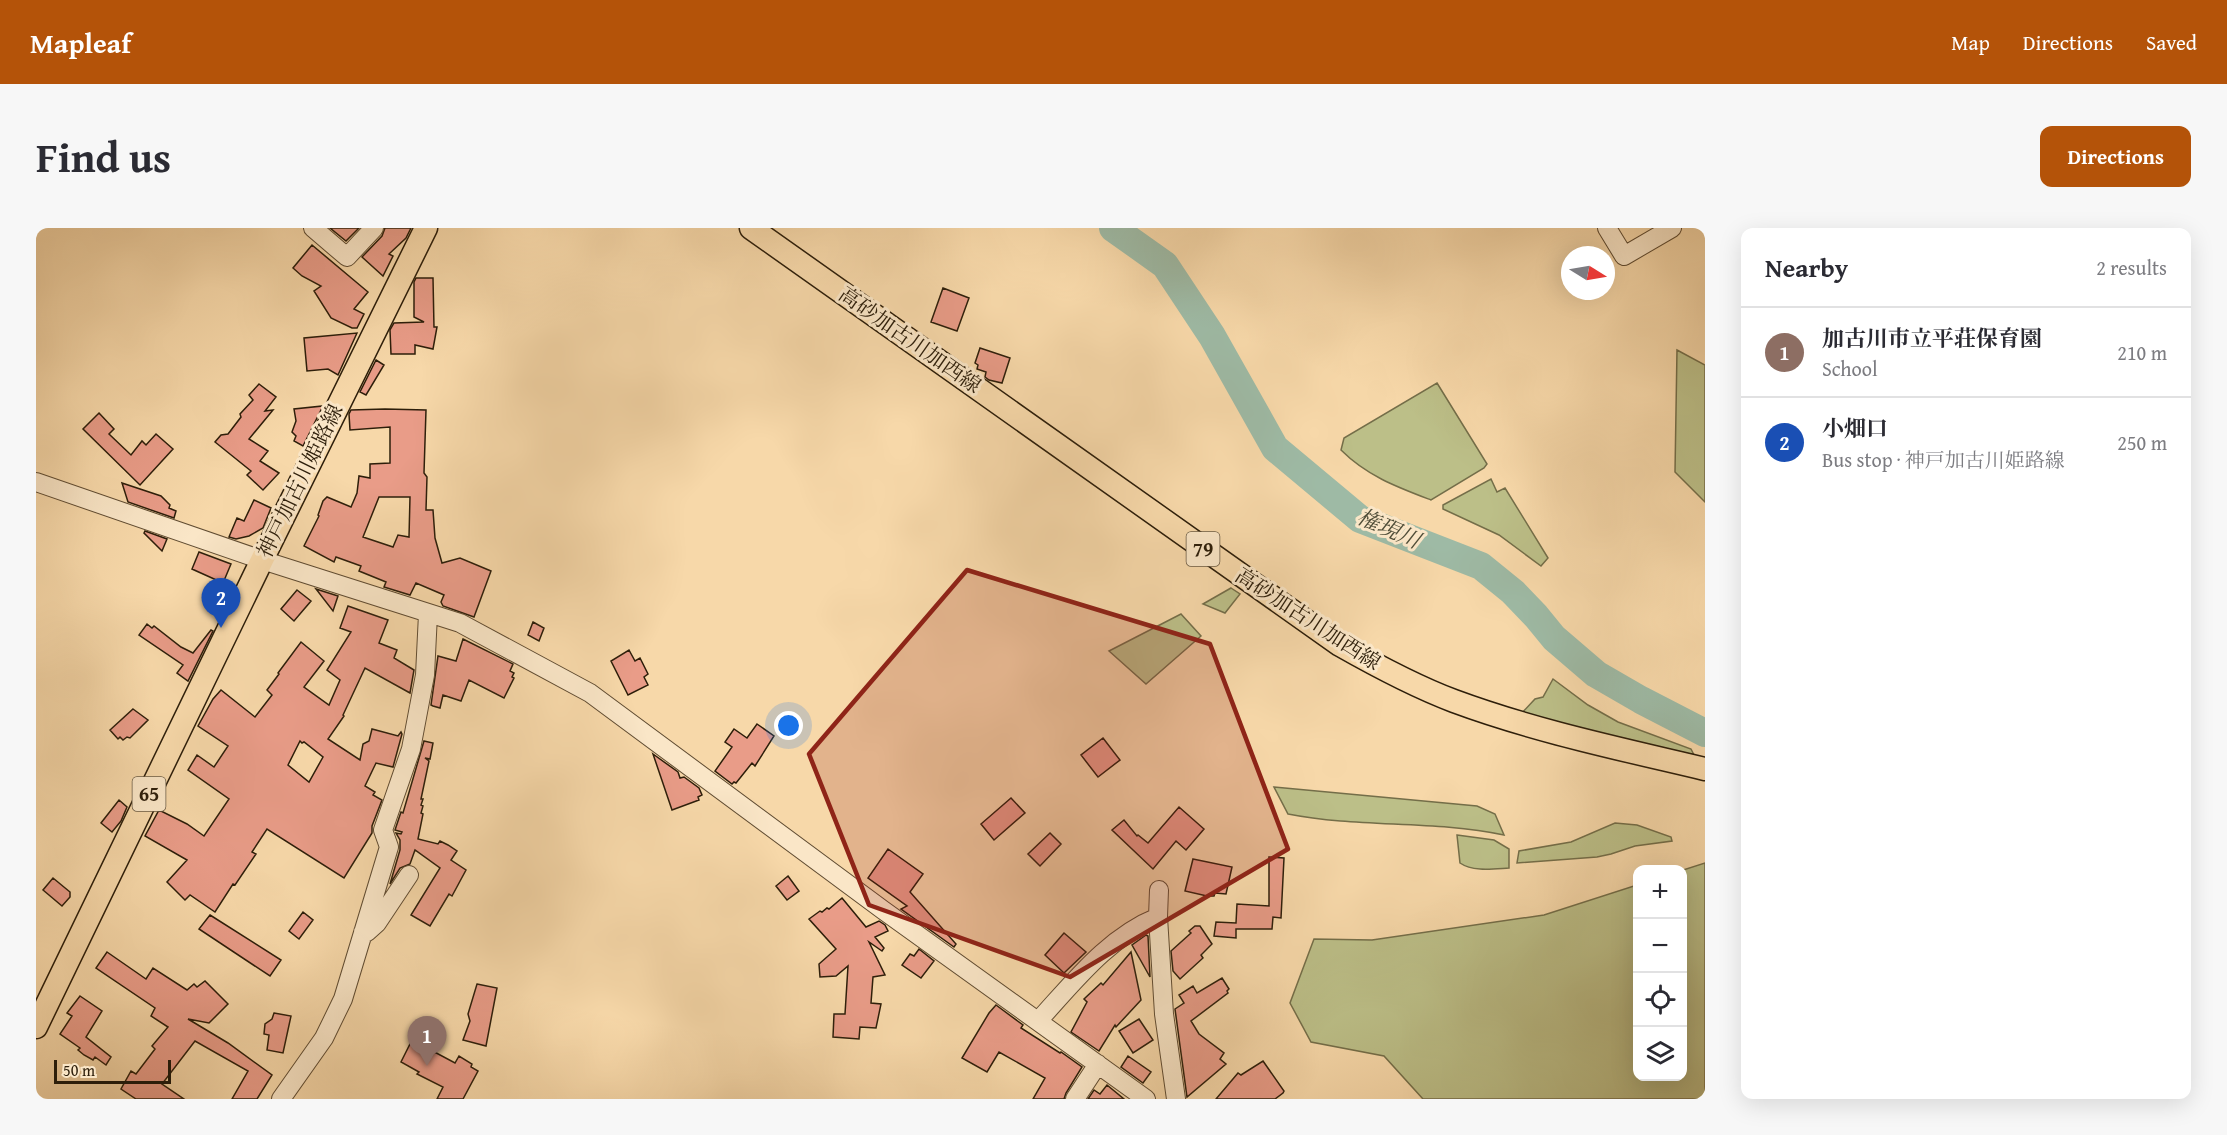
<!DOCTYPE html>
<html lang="en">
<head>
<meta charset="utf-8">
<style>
	:root { --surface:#fff; --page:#f7f7f7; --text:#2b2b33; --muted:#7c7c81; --line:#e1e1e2; --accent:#b45309 }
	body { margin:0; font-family:"Gentium Book Plus","Noto Serif JP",serif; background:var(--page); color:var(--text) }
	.controls { position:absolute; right:18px; bottom:18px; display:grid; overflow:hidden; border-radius:12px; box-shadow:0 6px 24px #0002 }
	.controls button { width:54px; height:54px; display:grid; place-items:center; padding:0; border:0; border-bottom:2px solid var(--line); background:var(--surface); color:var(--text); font:30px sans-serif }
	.compass { position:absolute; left:1525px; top:18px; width:54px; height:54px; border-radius:50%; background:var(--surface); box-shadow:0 6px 24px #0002; rotate:101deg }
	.scale { position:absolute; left:18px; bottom:15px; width:117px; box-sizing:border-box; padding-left:6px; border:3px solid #2d1e0a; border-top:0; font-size:16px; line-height:21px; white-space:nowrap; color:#2d1e0a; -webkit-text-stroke:4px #fae6c7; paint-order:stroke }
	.you { position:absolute; left:753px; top:498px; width:21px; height:21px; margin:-15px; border:4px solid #fff; border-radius:50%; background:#1a73e8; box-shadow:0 0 0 9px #1a73e833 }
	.badge { display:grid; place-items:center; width:39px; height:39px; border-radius:50%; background:var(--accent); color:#fff; font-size:20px; font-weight:700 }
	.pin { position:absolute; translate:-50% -50px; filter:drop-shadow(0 2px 3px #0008) }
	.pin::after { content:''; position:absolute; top:32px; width:21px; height:18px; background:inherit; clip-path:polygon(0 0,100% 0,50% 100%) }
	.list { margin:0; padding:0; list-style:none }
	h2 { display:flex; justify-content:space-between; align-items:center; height:78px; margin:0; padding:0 24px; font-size:26px }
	h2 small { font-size:20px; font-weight:400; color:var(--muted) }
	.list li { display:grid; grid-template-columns:39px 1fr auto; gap:18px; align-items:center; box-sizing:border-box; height:90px; padding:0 24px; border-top:2px solid var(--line) }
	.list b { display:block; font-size:22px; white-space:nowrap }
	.list p { margin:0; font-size:20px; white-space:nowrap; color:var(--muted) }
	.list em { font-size:20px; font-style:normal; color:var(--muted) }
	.icon { flex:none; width:33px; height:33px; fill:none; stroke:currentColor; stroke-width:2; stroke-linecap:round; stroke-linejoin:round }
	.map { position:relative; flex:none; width:1669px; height:871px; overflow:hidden; border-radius:12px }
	header { display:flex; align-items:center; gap:36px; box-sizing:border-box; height:84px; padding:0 30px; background:var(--accent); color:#fff }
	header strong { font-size:28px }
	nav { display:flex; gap:33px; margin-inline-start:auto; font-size:21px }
	.intro { display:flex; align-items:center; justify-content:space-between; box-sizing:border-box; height:144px; padding:0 36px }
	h1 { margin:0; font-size:42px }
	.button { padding:15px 27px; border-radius:12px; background:var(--accent); color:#fff; font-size:21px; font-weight:700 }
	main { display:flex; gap:36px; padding:0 36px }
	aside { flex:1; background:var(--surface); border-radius:12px; box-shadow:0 6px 24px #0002 }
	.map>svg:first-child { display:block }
	.green { fill:#bcbf88; stroke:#746e49; stroke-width:1.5 }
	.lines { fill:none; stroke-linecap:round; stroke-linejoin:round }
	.river { stroke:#9ebaa5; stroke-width:28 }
	.building { fill:#e99c88; stroke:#2d1e0a; stroke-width:1.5; fill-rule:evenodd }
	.minor-casing { stroke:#604c32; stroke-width:20 }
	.major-casing { stroke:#2d1e0a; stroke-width:25 }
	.minor { stroke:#fae6c7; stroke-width:18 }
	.major { stroke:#f7d8a9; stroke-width:22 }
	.marked { fill:#8f2418; fill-opacity:0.2; stroke:#8f2418; stroke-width:4.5; stroke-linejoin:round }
	.labels { text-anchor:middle; stroke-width:6; stroke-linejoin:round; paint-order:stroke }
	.shield { fill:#fae6c7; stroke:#6a5a43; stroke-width:1.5 }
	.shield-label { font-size:20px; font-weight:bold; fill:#2d1e0a }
	.street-label { font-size:21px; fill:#2d1e0a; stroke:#fae6c7 }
	.water-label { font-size:22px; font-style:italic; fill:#4f4d38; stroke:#fae6c7 }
</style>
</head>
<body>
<header>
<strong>Mapleaf</strong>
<nav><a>Map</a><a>Directions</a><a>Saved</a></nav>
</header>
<div class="intro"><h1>Find us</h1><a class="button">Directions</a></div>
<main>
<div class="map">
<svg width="1669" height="871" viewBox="0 0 1669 871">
	<rect width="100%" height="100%" fill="#f7d8a9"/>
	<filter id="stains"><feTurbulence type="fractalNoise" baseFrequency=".00333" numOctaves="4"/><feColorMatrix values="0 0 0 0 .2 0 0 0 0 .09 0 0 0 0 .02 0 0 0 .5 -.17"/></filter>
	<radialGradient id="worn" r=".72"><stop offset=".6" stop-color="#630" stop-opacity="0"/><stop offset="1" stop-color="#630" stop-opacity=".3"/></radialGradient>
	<!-- green -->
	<path class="green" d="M1641 122 1669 137V274L1639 244Z
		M1401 155 1451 236 1448 240 1395 272C1361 259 1331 248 1305 222L1308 210Z
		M1455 251 1461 264 1469 260 1512 330 1505 338 1463 307 1407 281V277Z
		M1195 360 1204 366 1189 385 1167 376Z
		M1145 386 1165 408 1110 456 1073 423Z
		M1517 451 1552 477 1582 494 1655 521 1658 527 1484 487 1499 471 1507 469Z
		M1238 559 1441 578 1459 586 1468 607C1397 592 1323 600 1252 586Z
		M1579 595 1601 597 1635 609 1636 613 1599 618 1575 626 1561 629 1481 635 1483 623 1535 614Z
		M1421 607 1458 612 1473 621V640C1457 641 1437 644 1424 635Z
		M1669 635V871H1387L1348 828 1275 814 1254 775 1278 711 1336 712 1508 687 1601 657 1602 848H1646L1647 642Z"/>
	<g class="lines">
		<!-- river -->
		<path class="river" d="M1077 0 1129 37 1176 108 1239 220 1324 291 1445 338 1477 364 1500 388 1518 410 1560 446 1605 472 1669 505"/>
	</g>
	<!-- building -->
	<path class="building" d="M294 0H323L310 13Z
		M349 0H375L370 10 353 26 357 28 347 48 326 29 346 8Z
		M276 17 332 64 318 81 328 86 321 100H316L295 90 278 63 285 58 266 48 257 40Z
		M380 50H397L398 99H401L397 121 379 117V126H355L354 102 358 95 388 94 378 89V54Z
		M907 60 933 70 921 103 895 94Z
		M321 105 302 147 292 141 271 143 268 110Z
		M944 120 974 130 966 155 953 152 949 149 950 144 941 141 942 137 939 135Z
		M340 132 348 137 330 167 324 164Z
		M223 156 240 169 229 183 237 182 213 211 232 223 224 233 243 245 227 262 211 247 215 243 179 214 185 207 192 206 205 189 204 186 217 172 213 167Z
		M287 178 267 218 258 213 260 208 256 204 260 193 258 181Z
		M349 181 390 182 388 245 391 249 390 282H397L399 310 406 335 424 330 455 343 438 389 407 378 405 374 408 367 380 355 374 367 348 359 350 354 323 343 325 338 300 329 298 334 268 318 283 288 282 287 287 273 291 269 315 279 321 265 323 248 334 250V236L354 235V199L314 202 313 186 315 182ZM343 269H374L373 309 362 307 357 319 327 309Z
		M63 185 78 201 73 206 95 227 106 213 110 217 120 206 137 221 104 257 47 201Z
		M86 255 125 268 134 277 133 280 140 283 138 290 92 274Z
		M218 272 235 280 227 300 213 308 200 311 193 309 201 290 208 293Z
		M109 303 131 311 126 323 108 305Z
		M163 324 195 336 187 355 156 341Z
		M280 361 302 368 297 383Z
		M261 362 275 373 258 393 245 381Z
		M312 378 352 392 343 415 361 422 358 430 378 442 374 465 329 440 307 487 308 488 292 511 324 532 327 516 333 513 336 501 362 508 365 504 366 506 357 539 340 535 329 558 339 564 337 567 346 572 336 598V605L308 650 231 601 216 624 220 626 199 657 197 656 179 684 154 667 149 672 131 654 151 632 109 608 123 582 151 596 168 608 193 571 152 542 161 527 178 539 192 518 162 498 177 471 185 462 219 489 236 467 231 462 243 446 242 445 265 414 288 433 268 459 293 477 304 452 291 442 315 404 304 400ZM264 513 266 515 268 514 287 529 273 554 252 537Z
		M497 394 508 400 503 413 492 407Z
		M111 396 116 400 118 398 145 419 157 425 175 402 177 403 152 453 141 445 147 437 103 407Z
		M427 411 477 436 474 443 478 445 476 449 478 450 468 470 433 452 425 473 407 467 404 480 397 478 395 477 402 428 420 433Z
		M593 422 599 433 604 430 612 446 608 449 612 457 592 467 575 433Z
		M97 481 112 492 94 510 91 509 87 512 84 509 82 511 74 502Z
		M721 496 738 508 719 538 716 535 700 555 698 554 696 556 679 543 696 519 689 514 698 501 711 510Z
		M1067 510 1084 532 1062 549 1045 527Z
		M388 513 397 515 394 531 389 530 393 533 385 571H387L385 577 387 578 385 585 387 586 382 611 402 616 404 613 412 617 421 623 415 632 430 642 416 668 413 666 394 698 375 687 404 640 379 622 374 636 364 640 354 656 364 622V612L360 605 365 606 366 604 359 602 365 584 367 585Z
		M617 526 642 544 644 550 648 549 663 560 666 567 662 569 663 572 636 582Z
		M975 570 989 585 958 612 945 596Z
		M83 572 91 579 85 593 76 604 65 595Z
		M1143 579 1168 601 1150 622 1140 613 1117 641 1076 602 1088 592 1101 608 1102 607 1112 615Z
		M1014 605 1025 616 1004 638 992 626Z
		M852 621 887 646 874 664 920 716 918 719 865 681 871 678 832 650Z
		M1233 629 1248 630 1245 690 1237 689 1236 701H1200V710L1178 708 1180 694 1200 695 1201 676 1233 678Z
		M1157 631 1196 639 1190 666 1179 665 1178 668H1171L1149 663Z
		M752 648 763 663 751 672 740 658Z
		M17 650 34 664V669L26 678 7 662Z
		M806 670 830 699 843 693 849 697 852 703 839 709 848 720 846 723 833 714 849 747 837 749 835 775 845 776 840 800 824 799 823 811 797 809 798 786H809L812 738 800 748 784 749 783 736 800 721 773 691 784 683 786 684 791 680 793 681Z
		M267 684 277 692 263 711 253 703Z
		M174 687 245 732 234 748 163 701Z
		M1159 698H1164L1176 716 1165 727 1167 730 1144 751 1137 743 1135 723 1155 705 1153 703Z
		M1028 705 1050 724 1028 745 1009 727Z
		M1110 707 1112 708 1114 749 1096 717Z
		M883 721 898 733 885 750 866 737 874 726 878 728Z
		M71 724 110 751 117 740 151 762 158 756 161 759 169 753 192 776 173 795 152 791 192 815 236 847 221 871H196L212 843 159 813 126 856 148 871H100L85 861 95 843 100 846 119 821 116 818 132 799 115 788 119 780 60 740Z
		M1095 724 1105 772 1080 799 1079 797 1063 823 1035 804 1051 774 1048 771 1065 755 1067 757Z
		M1186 750 1193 761 1191 763 1192 765 1155 793 1163 806 1188 825 1184 831 1190 836 1151 869 1139 781 1148 775 1143 767 1157 758 1161 765Z
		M441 756 461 760 450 818 427 812 434 793 432 786Z
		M44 768 66 783 50 809 75 829 70 837 59 829 57 832 48 827 42 822 44 820 24 806 36 788 31 785Z
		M960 777 987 797 985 800 1024 825 1025 824 1046 839 1030 865 1028 871H997L1009 850 963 824 951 844 926 830 953 785Z
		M238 785 255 788 247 825 231 822 233 807 228 806 229 796 236 791Z
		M1103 791 1117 812 1097 825 1083 803Z
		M376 812 419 835 423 828 436 836 435 839 442 843 427 871H401L407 859 381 846 383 844 365 834Z
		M1092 828 1115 844 1107 855 1085 839Z
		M1227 833 1248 863 1247 865 1239 871H1180L1202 845 1205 847Z
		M1071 857 1088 871H1052L1058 862 1064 866Z"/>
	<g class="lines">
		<!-- minor casing -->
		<g class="minor-casing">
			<path id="minor" d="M277 0 311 29 338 0
				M1571 0 1588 28 1636 0
				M0 254 226 332 424 395 554 465 847 682 1110 871
				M1123 662 1122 689 1128 786 1140 871
				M327 704H331L341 695 373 647
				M1002 793C1037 755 1072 709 1122 689
				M245 871 288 810 307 771 353 619 347 602 375 521 389 447 392 386
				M1039 871 1062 836"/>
		</g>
		<!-- major casing -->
		<g class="major-casing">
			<path id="major" d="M715 0 1304 417C1341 438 1378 458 1418 473 1499 503 1585 521 1669 541
				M0 799 226 332 390 0"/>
		</g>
		<!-- minor -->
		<use href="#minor" class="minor"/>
		<!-- major -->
		<use href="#major" class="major"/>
	</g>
	<!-- marked area -->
	<path class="marked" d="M931 342 1174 416 1252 621 1034 749 833 677 773 526Z"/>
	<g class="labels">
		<!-- shield labels -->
		<g class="shield">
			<rect x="1150.5" y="304" width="33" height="34" rx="4.5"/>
			<rect x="96.5" y="549" width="33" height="34" rx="4.5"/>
		</g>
		<g class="shield-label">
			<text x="1167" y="328">79</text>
			<text x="113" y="573">65</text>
		</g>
		<!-- street labels -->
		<g class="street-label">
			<text transform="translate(874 112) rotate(35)" y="7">高砂加古川加西線</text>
			<text transform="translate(264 253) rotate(-64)" y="7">神戸加古川姫路線</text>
			<text transform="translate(1272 391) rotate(33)" y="7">高砂加古川加西線</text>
		</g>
		<!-- water labels -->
		<g class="water-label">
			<text transform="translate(1353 300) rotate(24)" y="8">権現川</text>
		</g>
	</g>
	<rect width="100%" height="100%" filter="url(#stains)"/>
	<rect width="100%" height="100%" fill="url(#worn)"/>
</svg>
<div class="controls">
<button>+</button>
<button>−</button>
<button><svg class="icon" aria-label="locate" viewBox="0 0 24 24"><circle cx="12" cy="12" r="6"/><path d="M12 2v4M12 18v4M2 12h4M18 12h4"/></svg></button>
<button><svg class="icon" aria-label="layers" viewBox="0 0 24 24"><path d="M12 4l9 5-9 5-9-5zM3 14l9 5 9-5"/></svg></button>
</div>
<svg class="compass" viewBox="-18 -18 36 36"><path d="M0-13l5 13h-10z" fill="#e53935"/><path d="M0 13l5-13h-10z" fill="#7c7c81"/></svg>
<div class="scale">50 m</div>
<div class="you"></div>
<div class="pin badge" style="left:391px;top:838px;background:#8d6e63">1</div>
<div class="pin badge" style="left:185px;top:400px;background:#1a4fb4">2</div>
</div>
<aside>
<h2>Nearby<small>2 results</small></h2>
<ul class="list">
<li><span class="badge" style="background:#8d6e63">1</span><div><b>加古川市立平荘保育園</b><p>School</p></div><em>210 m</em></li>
<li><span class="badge" style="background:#1a4fb4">2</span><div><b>小畑口</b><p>Bus stop · 神戸加古川姫路線</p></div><em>250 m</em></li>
</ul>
</aside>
</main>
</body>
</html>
